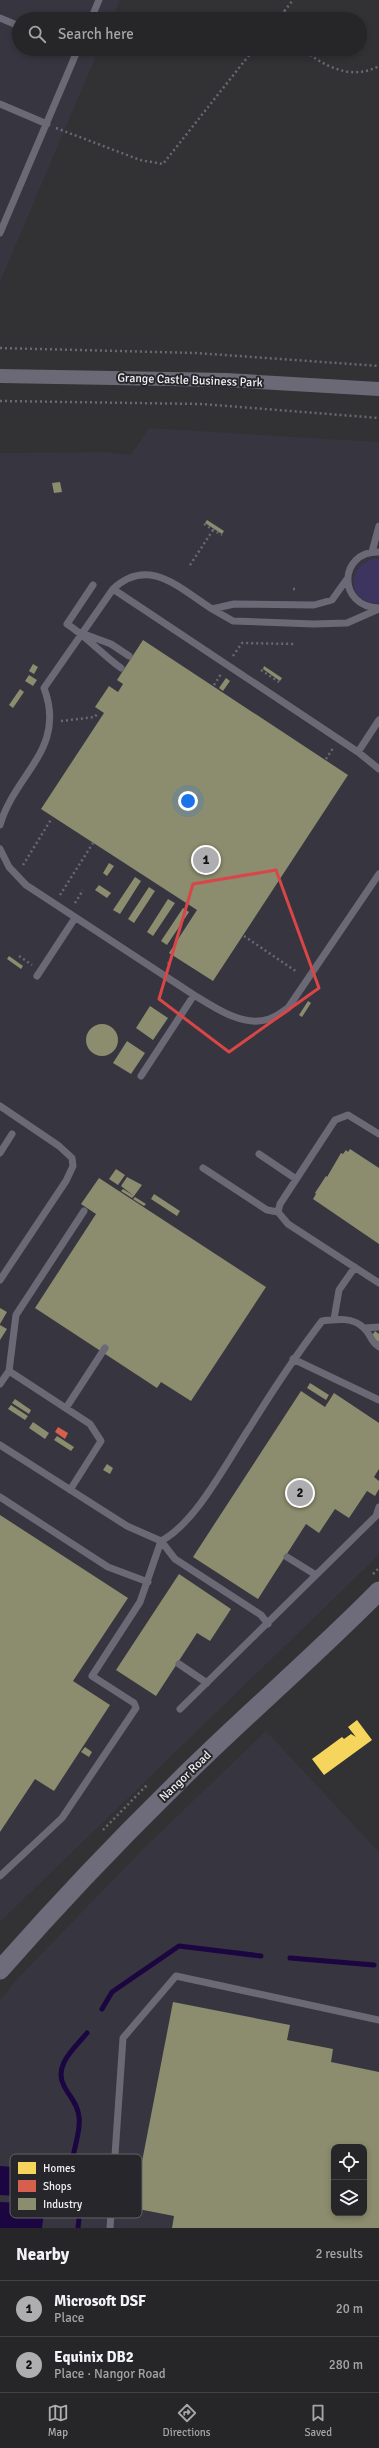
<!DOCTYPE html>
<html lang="en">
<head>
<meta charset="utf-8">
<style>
	:root { --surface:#262527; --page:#2e2d2f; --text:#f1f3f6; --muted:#a4a5a7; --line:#424244; --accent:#aeaeb1 }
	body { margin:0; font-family:Signika,sans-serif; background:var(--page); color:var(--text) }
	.controls { position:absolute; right:12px; bottom:12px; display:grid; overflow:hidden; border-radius:8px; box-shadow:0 2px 6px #0003 }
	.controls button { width:36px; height:36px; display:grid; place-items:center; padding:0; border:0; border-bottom:1px solid var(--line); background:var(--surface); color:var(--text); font:20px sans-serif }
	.you { position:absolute; left:188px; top:801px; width:14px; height:14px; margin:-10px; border:3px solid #fff; border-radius:50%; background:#1a73e8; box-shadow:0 0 0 6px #1a73e833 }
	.badge { display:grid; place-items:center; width:26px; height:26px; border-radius:50%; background:var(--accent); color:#111; font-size:13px; font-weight:700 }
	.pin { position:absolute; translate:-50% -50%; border:2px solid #fff; box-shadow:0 1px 4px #0006 }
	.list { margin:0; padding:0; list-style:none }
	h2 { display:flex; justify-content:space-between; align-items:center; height:52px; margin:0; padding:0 16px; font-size:17px }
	h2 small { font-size:13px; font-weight:400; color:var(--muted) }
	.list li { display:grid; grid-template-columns:26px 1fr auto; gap:12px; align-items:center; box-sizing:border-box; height:56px; padding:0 16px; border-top:1px solid var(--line) }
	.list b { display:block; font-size:15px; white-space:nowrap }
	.list p { margin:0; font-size:13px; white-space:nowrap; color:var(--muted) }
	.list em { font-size:13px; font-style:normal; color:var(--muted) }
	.icon { flex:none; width:22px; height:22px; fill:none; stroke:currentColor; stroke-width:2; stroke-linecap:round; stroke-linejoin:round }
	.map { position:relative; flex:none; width:379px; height:2228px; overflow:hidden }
	.search { position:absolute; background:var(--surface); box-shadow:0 2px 6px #0003; left:12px; right:12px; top:12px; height:44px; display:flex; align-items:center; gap:10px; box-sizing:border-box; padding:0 14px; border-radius:22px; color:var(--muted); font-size:15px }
	.sheet { height:164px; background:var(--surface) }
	nav { display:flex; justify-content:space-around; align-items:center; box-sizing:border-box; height:56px; border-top:1px solid var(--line); background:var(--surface); font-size:11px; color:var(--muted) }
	nav a { display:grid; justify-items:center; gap:2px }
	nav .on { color:var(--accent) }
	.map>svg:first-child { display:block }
	.built { fill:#37353f; fill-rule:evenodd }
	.green { fill:#3d345f }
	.water { fill:#1c0641 }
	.homes { fill:#f6d55c }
	.shops { fill:#d6604d }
	.industry { fill:#8c8c6e; fill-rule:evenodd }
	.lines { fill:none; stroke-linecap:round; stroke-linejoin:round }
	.stream { stroke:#1c0641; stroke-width:5 }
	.path { stroke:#6a6872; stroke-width:2.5; stroke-dasharray:2 3; stroke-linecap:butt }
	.lane { stroke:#6c6977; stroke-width:7 }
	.street { stroke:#6c6977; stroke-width:14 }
	.secondary { stroke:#6e6c7a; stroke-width:19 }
	.marked { fill:none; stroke:#da4647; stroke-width:3; stroke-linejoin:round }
	.labels { text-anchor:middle; stroke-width:4; stroke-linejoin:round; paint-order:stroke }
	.street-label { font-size:12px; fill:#f1f1f4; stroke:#27262b }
	.key { fill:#27262b; stroke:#646367; stroke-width:1 }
	.key-label { font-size:11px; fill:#f1f1f4 }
</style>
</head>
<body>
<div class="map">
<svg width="379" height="2228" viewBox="0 0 379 2228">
	<rect width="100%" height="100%" fill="#323134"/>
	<!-- built -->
	<path class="built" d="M0 0H120L112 19H19V49H99L0 282Z
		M149 428 379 442V1555L0 1922V453L107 452 131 455Z
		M266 1731 379 1852V2228H0V2000L19 1977 145 1847ZM334 2147H364V2213H334Z"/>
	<!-- green -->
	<path class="green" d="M373 559H379V603C349 605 344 568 373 559Z"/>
	<!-- water -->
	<path class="water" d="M0 2166 40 2169 48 2173 45 2198 0 2195Z
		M0 2202 45 2204 42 2228H0Z"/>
	<!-- homes -->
	<path class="homes" d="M357 1720 372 1740 324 1775 312 1759 342 1737 344 1739 351 1734 356 1737 348 1727Z"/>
	<!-- shops -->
	<path class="shops" d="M58 1427 68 1433 65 1439 55 1432Z"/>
	<!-- industry -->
	<path class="industry" d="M60 482 62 492 54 493 52 483Z
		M207 520 224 531 222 534 205 523Z
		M143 640 348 775 213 981 169 953 197 910 41 809 104 713 95 707 109 686 118 692 123 684 117 680Z
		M33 664 38 667 34 674 29 671Z
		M264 666 282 678 280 681 263 669Z
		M29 675 37 680 33 686 25 681Z
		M226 678 230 681 223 691 219 688Z
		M20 689 24 692 13 708 9 705Z
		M109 863 114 866 107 876 103 873Z
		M135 877 141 881 120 914 113 910Z
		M99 885 111 893 107 898 95 890Z
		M149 887 155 891 134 923 128 919Z
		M168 899 175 903 153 936 147 932Z
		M183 908 189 912 167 945 161 941Z
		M9 956 23 966 21 969 7 959Z
		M308 1001 311 1003 302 1017 299 1015Z
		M150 1006 168 1018 153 1040 136 1028Z
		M86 1040a16 16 0 1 1 32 0a16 16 0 1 1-32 0Z
		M127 1041 145 1053 131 1074 113 1063Z
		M350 1149 379 1168V1244L313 1199 316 1194 315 1193 326 1176 327 1177 341 1153 343 1154 346 1150 348 1152Z
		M116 1169 125 1175 118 1185 109 1179Z
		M127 1177 142 1185 134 1196 121 1186Z
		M99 1178 266 1287 191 1401 161 1382 157 1388 35 1308 96 1214 81 1204Z
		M123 1189 134 1196 132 1198 121 1191Z
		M154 1194 180 1211 177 1216 151 1199Z
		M135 1197 146 1204 144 1206 133 1199Z
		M0 1308 7 1312 0 1324Z
		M0 1325 7 1329 0 1340Z
		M375 1331 379 1334V1342L371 1337Z
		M310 1383 329 1395 326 1400 307 1388Z
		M301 1391 325 1407 334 1393 379 1423V1469L374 1477 379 1481V1489L375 1496 367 1491 349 1518 335 1509 319 1533 306 1524 258 1599 193 1557Z
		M15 1399 31 1410 29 1414 12 1403Z
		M11 1405 28 1416 25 1420 8 1409Z
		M33 1422 49 1433 45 1439 29 1428Z
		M57 1436 74 1447 71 1451 54 1440Z
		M107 1464 113 1468 110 1474 103 1470Z
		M0 1515 128 1598 73 1681 110 1705 54 1791 35 1779 0 1832Z
		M179 1574 231 1609 210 1641 197 1633 156 1696 116 1670Z
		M85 1747 92 1752 89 1757 81 1752Z
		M173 2002 290 2025 287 2040 333 2049 331 2062 379 2072V2228H172L174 2216 133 2208ZM334 2147H364V2213H334Z"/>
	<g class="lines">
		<!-- stream -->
		<path class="stream" d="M290 1958 374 1965
			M102 2009 112 1992 179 1946 261 1956
			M73 2157C75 2145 81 2128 79 2117 78 2104 69 2096 64 2086 53 2065 75 2048 87 2033
			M75 2170 81 2200 78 2228"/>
		<!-- path -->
		<path class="path" d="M284 11 287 19
			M278 19 293 0
			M302 49C324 66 351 81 379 66
			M56 128 140 160 163 164 254 49
			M0 348 196 353 379 366
			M0 401 202 404 379 418
			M204 524 222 535
			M190 565 213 530
			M293 589H297
			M233 656 242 643 296 644
			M261 670 279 682
			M214 685 221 674
			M61 721 95 717 98 712
			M326 759 333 748
			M23 865 52 818
			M60 895 93 843
			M75 903 83 890
			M244 936 297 972
			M19 956 32 965
			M168 964 173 956
			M373 1574 379 1568
			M103 1830 147 1785"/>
		<!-- lane -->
		<path class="lane" d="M0 18 19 26
			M91 19 99 0
			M0 104 47 124
			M0 233 78 49
			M372 552 379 526
			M347 579 332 600 314 605 234 604 212 609 233 621 314 624 347 623 379 609
			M93 585 67 624C87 637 102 654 121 668
			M113 589 358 752 379 769
			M379 608C337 607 338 551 379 552
			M84 634 111 644 129 656
			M358 752 379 720
			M0 825C15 773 67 749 44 688L113 589C149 556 179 588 212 609
			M0 849 9 867 26 885 194 995C215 1008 244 1028 269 1019 276 1017 282 1012 288 1008L379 874
			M37 976 75 918
			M141 1076 194 995
			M0 1106 59 1146 72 1158 73 1166 66 1181 0 1280
			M379 1134 348 1115 335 1120 280 1204 278 1212 288 1224 379 1283
			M0 1153 12 1134
			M259 1154 296 1179
			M203 1168 267 1210 278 1212
			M334 1319 339 1290 355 1267
			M365 1328 379 1327
			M293 1359 379 1400
			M9 1371 16 1315 84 1211
			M0 1384 9 1371 90 1424 101 1441 70 1490
			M66 1408 105 1348
			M0 1445 127 1526 161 1541C196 1523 228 1460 250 1427 273 1390 296 1355 322 1321 337 1319 353 1317 364 1328 371 1334 369 1340 379 1347
			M0 1497 108 1567 148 1582
			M161 1541 175 1559 261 1615 268 1624
			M287 1557 316 1575
			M179 1664 207 1683
			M180 1709 376 1516 379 1507
			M0 1876 62 1818 136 1708 134 1703 92 1676 140 1602 161 1541
			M110 2228 123 2038 176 1976 379 2020"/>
		<!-- street -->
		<path class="street" d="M0 376 226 380 379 389"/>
		<!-- secondary -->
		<path class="secondary" d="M0 1970C56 1906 114 1845 175 1785 241 1719 313 1658 379 1591"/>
	</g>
	<!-- marked area -->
	<path class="marked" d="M276 870 319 988 229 1052 159 999 193 884Z"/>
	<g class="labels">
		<!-- street labels -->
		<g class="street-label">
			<text transform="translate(190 380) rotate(2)" y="4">Grange Castle Business Park</text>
			<text transform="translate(185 1776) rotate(-44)" y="4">Nangor Road</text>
		</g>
	</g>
	<!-- legend -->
	<rect x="10" y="2154" width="132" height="64" rx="6" class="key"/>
	<rect x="18" y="2162" width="18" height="12" fill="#f6d55c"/>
	<rect x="18" y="2180" width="18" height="12" fill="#d6604d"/>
	<rect x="18" y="2198" width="18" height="12" fill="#8c8c6e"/>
	<g class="key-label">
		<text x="43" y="2172">Homes</text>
		<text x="43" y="2190">Shops</text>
		<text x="43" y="2208">Industry</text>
	</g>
</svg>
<div class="controls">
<button><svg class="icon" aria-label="locate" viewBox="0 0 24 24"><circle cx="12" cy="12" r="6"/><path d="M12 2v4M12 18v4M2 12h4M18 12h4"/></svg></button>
<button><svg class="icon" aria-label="layers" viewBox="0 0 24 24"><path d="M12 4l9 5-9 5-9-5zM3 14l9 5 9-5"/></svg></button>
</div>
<div class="you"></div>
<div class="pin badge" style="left:206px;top:860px">1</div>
<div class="pin badge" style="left:300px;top:1493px">2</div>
<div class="search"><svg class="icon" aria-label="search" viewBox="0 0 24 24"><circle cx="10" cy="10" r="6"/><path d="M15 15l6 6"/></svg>Search here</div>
</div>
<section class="sheet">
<h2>Nearby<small>2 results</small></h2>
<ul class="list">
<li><span class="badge">1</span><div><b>Microsoft DSF</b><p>Place</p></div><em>20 m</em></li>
<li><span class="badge">2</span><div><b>Equinix DB2</b><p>Place · Nangor Road</p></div><em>280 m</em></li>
</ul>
</section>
<nav>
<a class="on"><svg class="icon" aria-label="map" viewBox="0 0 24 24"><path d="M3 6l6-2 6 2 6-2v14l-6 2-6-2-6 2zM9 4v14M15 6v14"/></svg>Map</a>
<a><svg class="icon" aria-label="directions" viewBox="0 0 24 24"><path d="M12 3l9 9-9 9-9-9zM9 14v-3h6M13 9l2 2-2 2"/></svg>Directions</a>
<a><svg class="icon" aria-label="saved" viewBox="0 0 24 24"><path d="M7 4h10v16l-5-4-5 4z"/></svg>Saved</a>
</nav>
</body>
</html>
